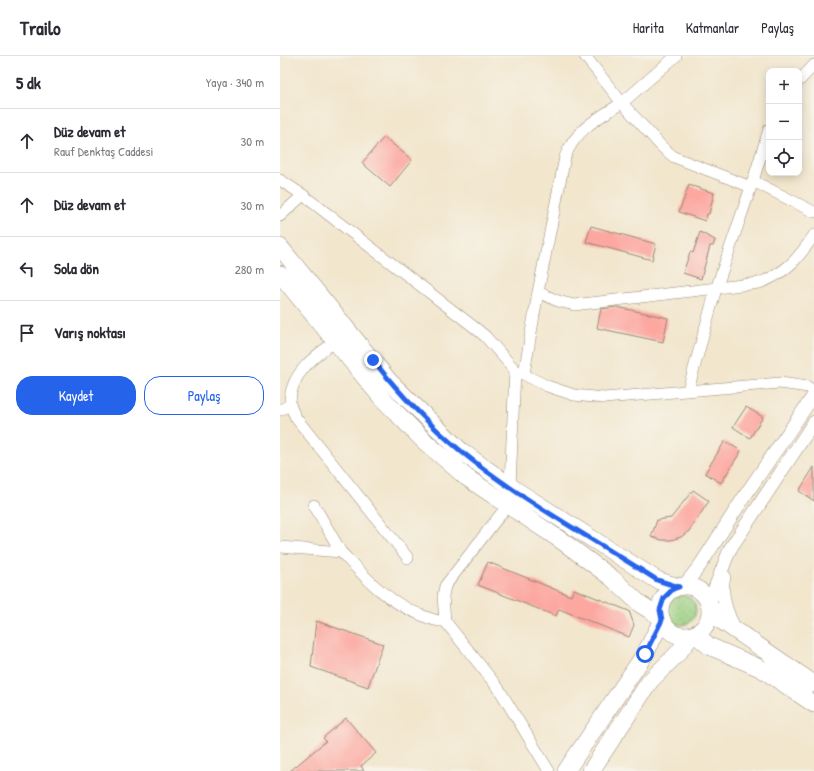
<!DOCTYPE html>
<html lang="tr">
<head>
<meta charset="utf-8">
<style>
	:root { --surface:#fff; --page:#f2f2f3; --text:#2b2b33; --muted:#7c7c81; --line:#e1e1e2; --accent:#2563eb }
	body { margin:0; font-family:"Patrick Hand",sans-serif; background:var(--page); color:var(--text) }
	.controls { position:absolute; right:12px; top:12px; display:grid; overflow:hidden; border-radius:8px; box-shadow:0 2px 10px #0003 }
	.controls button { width:36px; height:36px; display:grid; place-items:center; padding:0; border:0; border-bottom:1px solid var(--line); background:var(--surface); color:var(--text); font:20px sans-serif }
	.stop { position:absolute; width:12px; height:12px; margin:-9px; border:3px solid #2563eb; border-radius:50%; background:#fff }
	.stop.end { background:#2563eb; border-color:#fff; box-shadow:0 1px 4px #0008 }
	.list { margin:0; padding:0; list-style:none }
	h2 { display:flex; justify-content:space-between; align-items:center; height:52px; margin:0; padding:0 16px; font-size:17px }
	h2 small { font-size:13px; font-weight:400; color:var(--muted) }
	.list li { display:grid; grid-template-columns:26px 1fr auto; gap:12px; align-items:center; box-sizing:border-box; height:64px; padding:0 16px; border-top:1px solid var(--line) }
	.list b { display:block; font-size:15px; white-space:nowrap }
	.list p { margin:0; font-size:13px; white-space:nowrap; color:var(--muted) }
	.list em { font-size:13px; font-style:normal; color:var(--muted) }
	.actions { display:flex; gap:8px; padding:12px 16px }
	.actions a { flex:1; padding:9px 0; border:1px solid var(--accent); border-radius:16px; text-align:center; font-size:14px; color:var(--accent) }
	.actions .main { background:var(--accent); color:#fff }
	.icon { flex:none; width:22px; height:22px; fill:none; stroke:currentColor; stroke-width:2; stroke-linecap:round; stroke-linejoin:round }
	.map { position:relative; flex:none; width:534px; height:715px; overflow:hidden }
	header { display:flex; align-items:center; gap:24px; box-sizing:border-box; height:56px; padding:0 20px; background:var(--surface); border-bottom:1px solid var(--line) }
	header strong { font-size:19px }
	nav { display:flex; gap:22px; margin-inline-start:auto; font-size:14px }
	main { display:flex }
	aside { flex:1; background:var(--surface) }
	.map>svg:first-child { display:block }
	.grass { fill:url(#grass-dots); stroke:#6a7c4e }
	.building { fill:#fca7a0 }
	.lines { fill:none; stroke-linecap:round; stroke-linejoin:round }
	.minor-casing { stroke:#968876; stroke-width:12 }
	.tertiary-casing { stroke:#968876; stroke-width:14 }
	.primary-casing { stroke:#968876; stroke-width:18 }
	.minor { stroke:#fff; stroke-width:11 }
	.tertiary { stroke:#fff; stroke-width:13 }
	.primary { stroke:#fff; stroke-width:17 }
	.route { stroke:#2563eb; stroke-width:5 }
</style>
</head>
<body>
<header>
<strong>Trailo</strong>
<nav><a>Harita</a><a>Katmanlar</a><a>Paylaş</a></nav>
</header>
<main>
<aside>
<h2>5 dk<small>Yaya · 340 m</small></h2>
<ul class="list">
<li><svg class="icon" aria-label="ahead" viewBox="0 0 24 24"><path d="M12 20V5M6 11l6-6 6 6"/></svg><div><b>Düz devam et</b><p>Rauf Denktaş Caddesi</p></div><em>30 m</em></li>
<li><svg class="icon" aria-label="ahead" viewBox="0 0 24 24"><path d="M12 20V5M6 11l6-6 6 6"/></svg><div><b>Düz devam et</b></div><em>30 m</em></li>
<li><svg class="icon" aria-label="left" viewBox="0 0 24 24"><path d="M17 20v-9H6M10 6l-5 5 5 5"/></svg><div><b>Sola dön</b></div><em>280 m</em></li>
<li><svg class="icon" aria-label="arrive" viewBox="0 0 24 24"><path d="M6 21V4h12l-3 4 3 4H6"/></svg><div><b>Varış noktası</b></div></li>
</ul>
<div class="actions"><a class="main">Kaydet</a><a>Paylaş</a></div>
</aside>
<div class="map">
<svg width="534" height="715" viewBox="0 0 534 715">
	<defs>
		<pattern id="grass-dots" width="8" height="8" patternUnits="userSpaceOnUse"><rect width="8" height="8" fill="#99ce7f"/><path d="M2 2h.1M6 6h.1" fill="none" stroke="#85b16d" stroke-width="1.8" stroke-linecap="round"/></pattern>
	</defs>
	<rect width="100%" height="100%" fill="#f7f3e8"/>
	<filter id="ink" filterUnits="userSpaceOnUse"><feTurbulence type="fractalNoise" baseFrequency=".025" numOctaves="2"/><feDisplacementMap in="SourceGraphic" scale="8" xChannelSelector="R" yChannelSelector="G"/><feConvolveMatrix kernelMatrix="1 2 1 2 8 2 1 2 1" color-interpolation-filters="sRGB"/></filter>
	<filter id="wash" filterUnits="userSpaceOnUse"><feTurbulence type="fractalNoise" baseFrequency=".012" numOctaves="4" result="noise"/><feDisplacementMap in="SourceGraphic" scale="16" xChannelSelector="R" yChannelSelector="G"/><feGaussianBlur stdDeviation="0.9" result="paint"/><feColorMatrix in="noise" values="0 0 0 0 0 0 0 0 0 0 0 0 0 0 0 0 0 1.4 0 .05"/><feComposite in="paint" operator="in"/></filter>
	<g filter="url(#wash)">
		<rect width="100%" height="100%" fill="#f2e6cd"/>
		<!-- grass -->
		<path class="grass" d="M386 554a15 15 0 1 1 30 0a15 15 0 1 1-30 0Z"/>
		<g id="blocks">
			<!-- building -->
			<path class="building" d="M104 81 132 104 110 131 82 107Z
				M409 129 434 137 429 158H427L425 165 399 156Z
				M311 170 376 188 372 204 306 186Z
				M420 176 435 184 433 190H430L421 223 403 217 410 196 413 197Z
				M337 251 388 262 383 286 317 272 321 253Z
				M466 351 483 361 470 382 453 371Z
				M445 385 461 395 441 427 425 417Z
				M534 411V445L519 435Z
				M413 434 429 445 409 475 401 481 391 484H382L371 481 377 464 391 462Z
				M208 506 291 540 294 533 349 555 354 569 349 581 279 553 276 560 198 529Z
				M36 565 103 588 88 631 31 611Z
				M66 662 96 697 81 710 84 715H10L46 685 43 682Z"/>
		</g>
	</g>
	<g filter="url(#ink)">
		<use href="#blocks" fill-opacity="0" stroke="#968876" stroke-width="1"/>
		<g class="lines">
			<!-- minor casing -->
			<g class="minor-casing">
				<path id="minor" d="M396 0 342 47 382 91 394 101 471 131
					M519 25 534 9
					M489 73 473 125 534 156
					M0 124 23 139
					M0 160 23 139 194 271 205 280 235 314 267 330 294 339 324 342 500 327 528 331 534 335
					M258 236 278 245 294 249 479 227C505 218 519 202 534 179
					M55 286C34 300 9 319 10 348 11 352 14 358 16 362L128 502
					M244 318 258 236 285 101C295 74 318 62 342 47L305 0
					M408 334 436 233 473 125
					M0 354 10 349
					M230 430 235 314
					M34 449 61 496
					M227 450 165 530 163 540 165 565 219 633 269 715
					M0 491 61 496C87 523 106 545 141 559 149 562 156 566 165 565"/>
			</g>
			<!-- tertiary casing -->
			<g class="tertiary-casing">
				<path id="tertiary" d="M444 520C440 538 446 557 455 573
					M404 530 421 508 466 438 534 339
					M429 547 450 493 534 366"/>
			</g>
			<!-- primary casing -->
			<g class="primary-casing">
				<path id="primary" d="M0 191 109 325 181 395 237 435 377 524 399 531
					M0 218 101 341 143 384 186 421 282 485 332 522 360 548 381 561
					M380 555a25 25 0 1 1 50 0a25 25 0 1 1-50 0Z
					M430 551 442 565 534 628
					M415 578 429 590 482 613 534 648
					M286 715 365 598 382 564
					M311 715 370 625 398 597 412 579"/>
			</g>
			<!-- minor -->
			<use href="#minor" class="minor"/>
			<!-- tertiary -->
			<use href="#tertiary" class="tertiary"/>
			<!-- primary -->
			<use href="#primary" class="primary"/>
		</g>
	</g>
	<g class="lines" filter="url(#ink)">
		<!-- route -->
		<path class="route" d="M93 304C119 337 149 369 182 396 241 444 312 482 377 524L399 531 393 533 384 542 380 554 382 564 365 598"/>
	</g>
</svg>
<div class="controls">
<button>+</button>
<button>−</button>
<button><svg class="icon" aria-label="locate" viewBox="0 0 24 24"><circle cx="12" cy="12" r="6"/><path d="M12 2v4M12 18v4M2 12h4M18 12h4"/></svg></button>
</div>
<div class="stop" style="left:365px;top:598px"></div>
<div class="stop end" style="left:93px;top:304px"></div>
</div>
</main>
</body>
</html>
